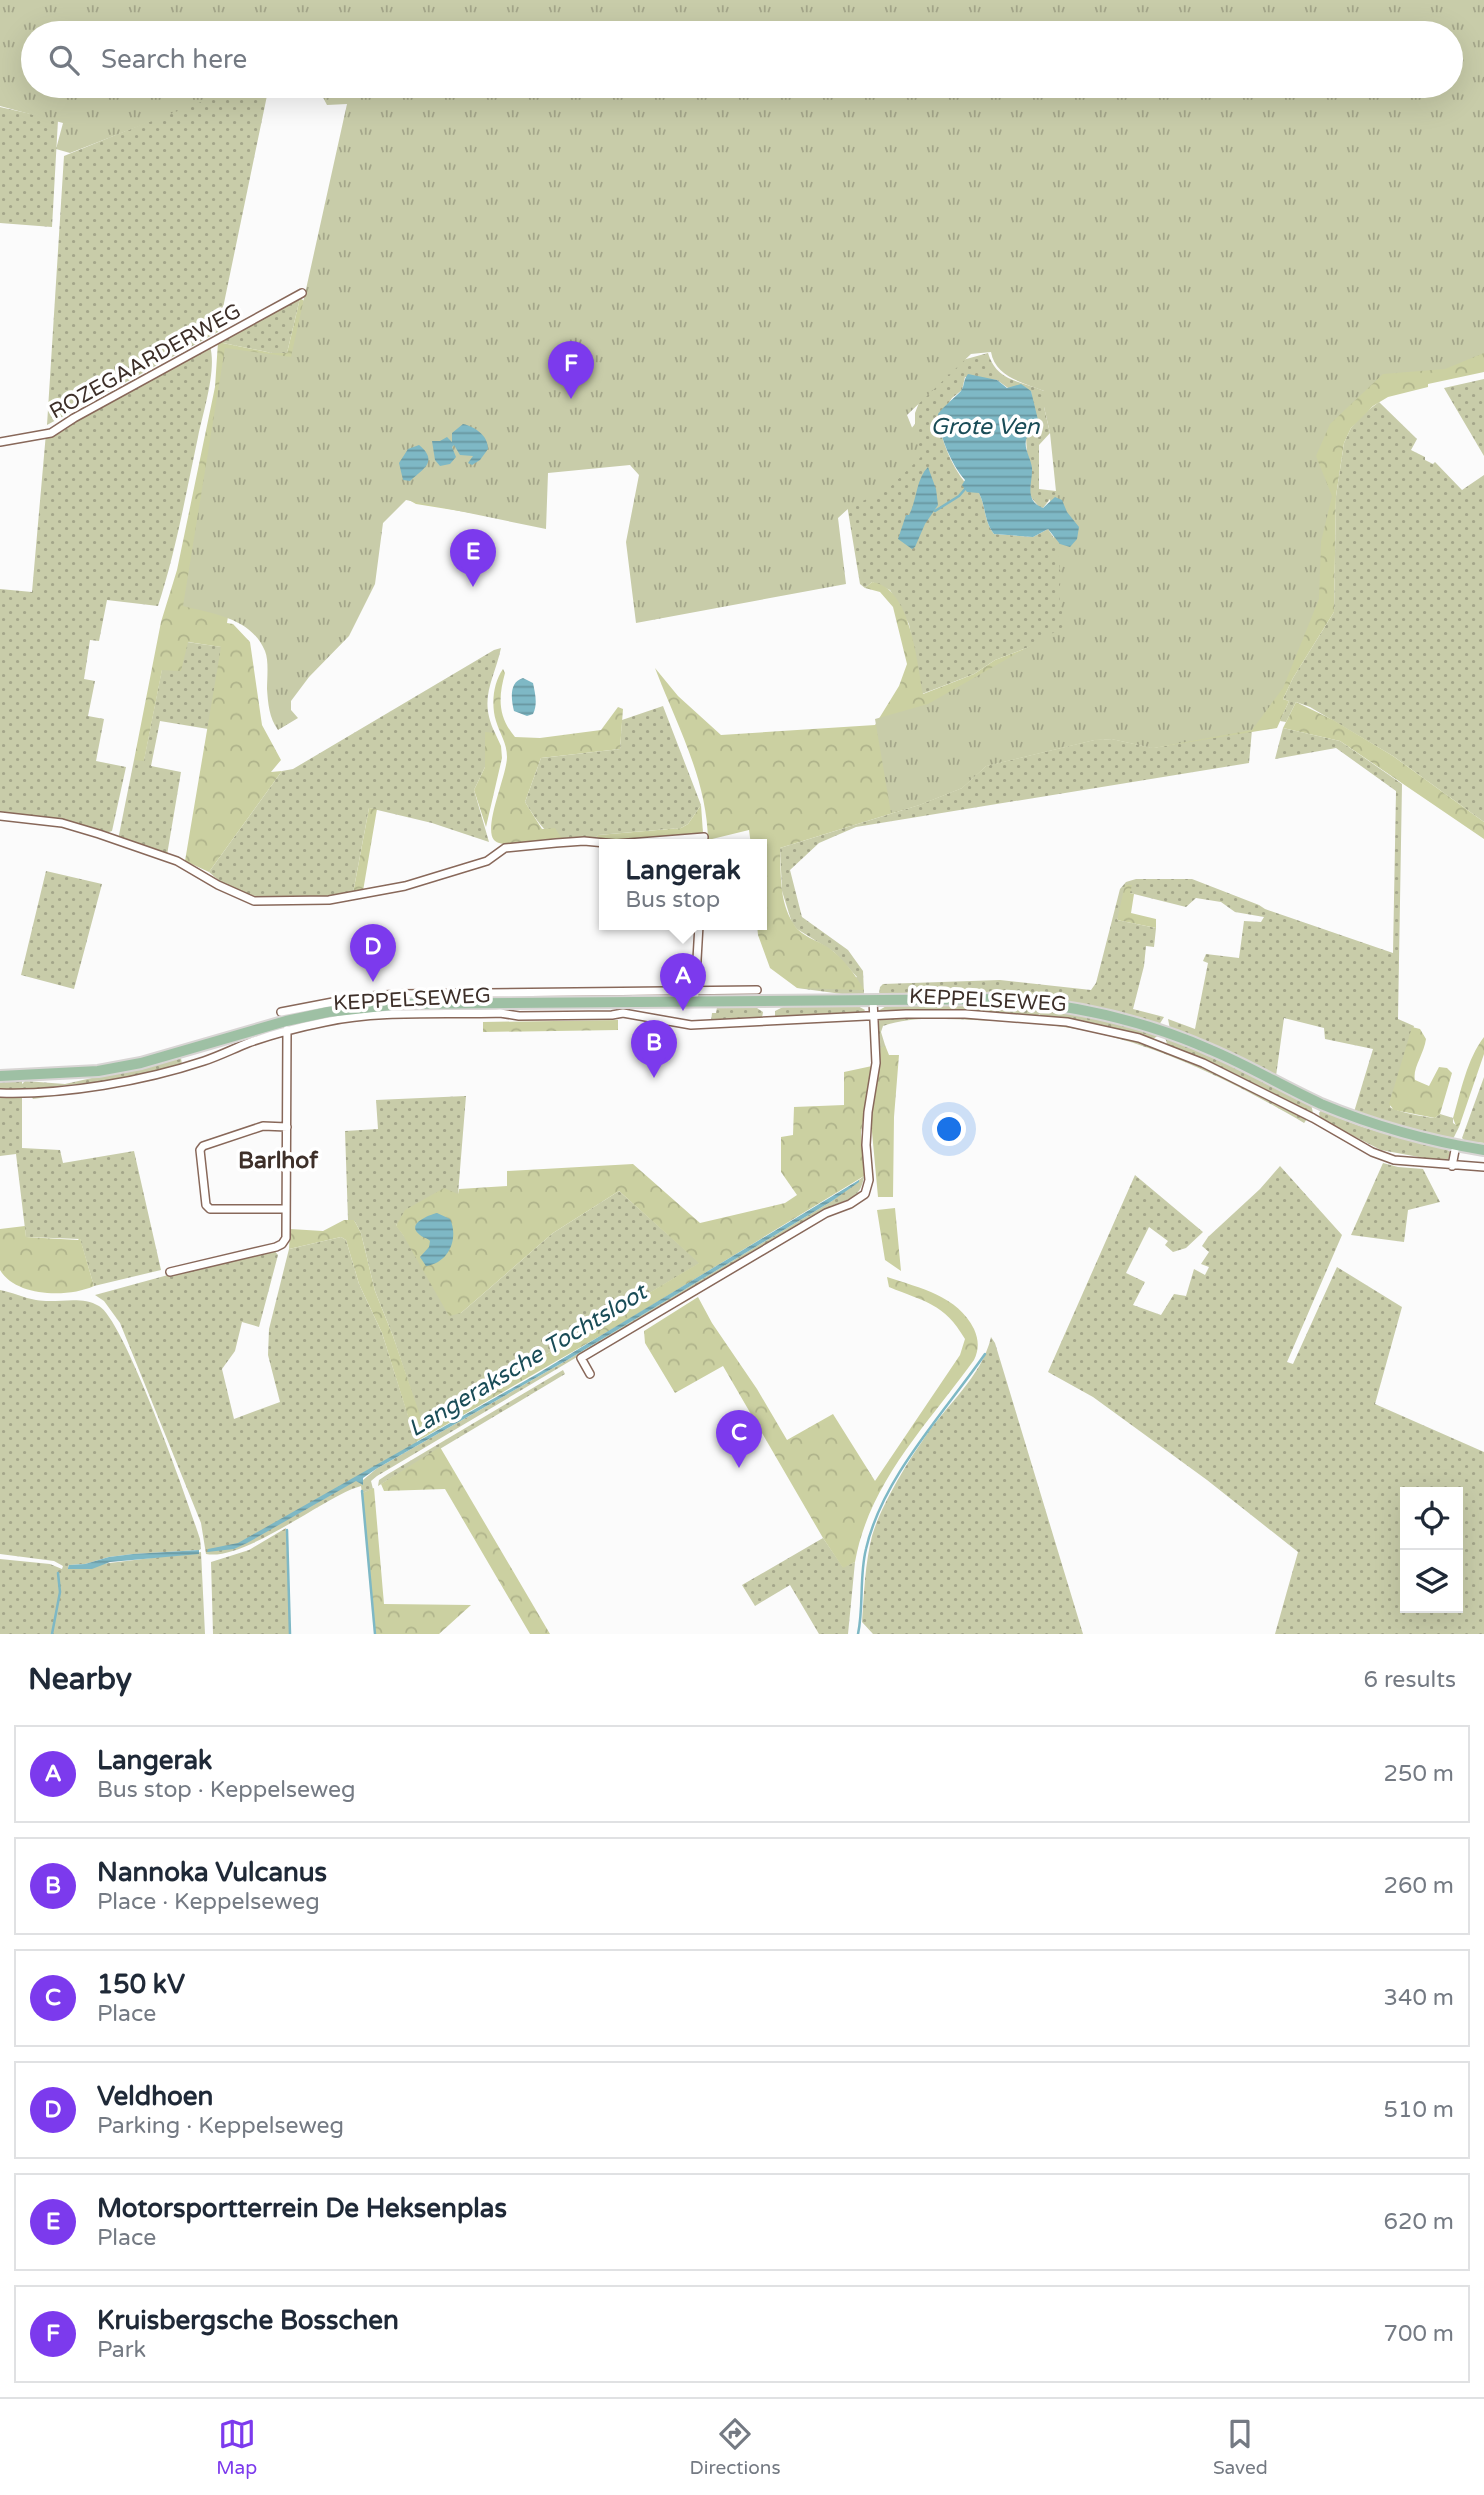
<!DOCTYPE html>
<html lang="en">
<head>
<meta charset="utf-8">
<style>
	:root { --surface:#fff; --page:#f6f6f7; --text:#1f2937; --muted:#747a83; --line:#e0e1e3; --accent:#7c3aed }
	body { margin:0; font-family:"Varela Round",sans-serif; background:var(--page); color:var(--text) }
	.controls { position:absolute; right:21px; bottom:21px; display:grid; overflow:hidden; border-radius:0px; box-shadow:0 7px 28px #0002 }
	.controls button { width:63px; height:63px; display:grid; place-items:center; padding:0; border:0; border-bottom:2px solid var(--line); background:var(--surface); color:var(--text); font:35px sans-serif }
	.you { position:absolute; left:950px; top:1130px; width:24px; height:24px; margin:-18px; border:5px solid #fff; border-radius:50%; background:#1a73e8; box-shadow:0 0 0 10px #1a73e833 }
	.badge { display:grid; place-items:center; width:46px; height:46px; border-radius:50%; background:var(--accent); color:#fff; font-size:23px; font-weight:700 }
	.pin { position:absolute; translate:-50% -58px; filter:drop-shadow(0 2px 4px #0008) }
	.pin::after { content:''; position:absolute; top:37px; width:24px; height:21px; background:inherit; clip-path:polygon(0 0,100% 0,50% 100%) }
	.popup { position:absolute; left:599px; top:839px; width:168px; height:91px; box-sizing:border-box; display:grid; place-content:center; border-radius:0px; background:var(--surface); filter:drop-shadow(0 2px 5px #0005); font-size:23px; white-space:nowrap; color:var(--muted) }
	.popup b { font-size:26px; color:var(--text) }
	.popup::after { content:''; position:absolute; left:50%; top:100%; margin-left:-14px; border:14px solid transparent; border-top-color:var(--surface) }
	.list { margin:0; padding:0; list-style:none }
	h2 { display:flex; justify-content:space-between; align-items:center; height:91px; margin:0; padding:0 28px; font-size:30px }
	h2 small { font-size:23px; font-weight:400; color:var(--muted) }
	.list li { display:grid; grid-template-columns:46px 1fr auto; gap:21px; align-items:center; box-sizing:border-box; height:98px; margin:0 14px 14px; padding:0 14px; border:2px solid var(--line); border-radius:0px }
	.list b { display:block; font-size:26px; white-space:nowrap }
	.list p { margin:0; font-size:23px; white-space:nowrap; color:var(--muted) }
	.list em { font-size:23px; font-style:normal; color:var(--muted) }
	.icon { flex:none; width:38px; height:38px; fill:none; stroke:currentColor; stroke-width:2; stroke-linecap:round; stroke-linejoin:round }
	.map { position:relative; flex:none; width:1484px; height:1634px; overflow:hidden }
	.search { position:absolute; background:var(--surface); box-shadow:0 7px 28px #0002; left:21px; right:21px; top:21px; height:77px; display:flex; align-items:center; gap:18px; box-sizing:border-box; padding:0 24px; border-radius:38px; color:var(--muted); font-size:26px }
	.sheet { height:763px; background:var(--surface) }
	nav { display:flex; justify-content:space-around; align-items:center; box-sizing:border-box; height:98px; border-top:2px solid var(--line); background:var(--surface); font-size:19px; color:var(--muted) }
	nav a { display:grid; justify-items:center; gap:4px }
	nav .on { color:var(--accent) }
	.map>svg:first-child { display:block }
	.grass { fill:url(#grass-dots); fill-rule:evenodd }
	.forest { fill:url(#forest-crowns) }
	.park { fill:url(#park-tufts) }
	.water { fill:url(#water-rules) }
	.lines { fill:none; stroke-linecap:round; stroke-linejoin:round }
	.stream { stroke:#7eb8c5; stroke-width:2.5 }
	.street-casing { stroke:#88685a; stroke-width:10 }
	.primary-casing { stroke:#d8d5d4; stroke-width:14 }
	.street { stroke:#fff; stroke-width:7 }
	.primary { stroke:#9ec0a4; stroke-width:10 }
	.labels { text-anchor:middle; stroke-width:7; stroke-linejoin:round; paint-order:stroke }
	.street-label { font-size:21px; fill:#3d2f29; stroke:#fff }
	.water-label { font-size:23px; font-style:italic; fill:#194c57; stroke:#fff }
	.neighbourhood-label { font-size:23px; font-weight:bold; fill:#3d2f29; stroke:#fff }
</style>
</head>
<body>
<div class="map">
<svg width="1484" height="1634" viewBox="0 0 1484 1634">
	<defs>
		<pattern id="grass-dots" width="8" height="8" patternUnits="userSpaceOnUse" patternTransform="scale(1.75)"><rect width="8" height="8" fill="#c8cca9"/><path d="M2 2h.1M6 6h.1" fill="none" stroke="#a4a68a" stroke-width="1.8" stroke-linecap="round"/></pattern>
		<pattern id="forest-crowns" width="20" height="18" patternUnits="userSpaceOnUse" patternTransform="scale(1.75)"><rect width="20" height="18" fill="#cbd0a1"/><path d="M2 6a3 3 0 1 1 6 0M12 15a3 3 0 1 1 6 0" fill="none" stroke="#afb38b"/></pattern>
		<pattern id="park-tufts" width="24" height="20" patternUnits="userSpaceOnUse" patternTransform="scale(1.75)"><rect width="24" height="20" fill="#c8cca9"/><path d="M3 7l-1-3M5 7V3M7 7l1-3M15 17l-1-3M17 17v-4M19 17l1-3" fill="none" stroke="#a4a68a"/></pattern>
		<pattern id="water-rules" width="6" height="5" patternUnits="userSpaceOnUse" patternTransform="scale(1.75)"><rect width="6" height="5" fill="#7eb8c5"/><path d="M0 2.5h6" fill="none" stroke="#6896a0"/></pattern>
	</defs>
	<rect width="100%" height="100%" fill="#fbfbfb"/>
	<!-- grass -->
	<path class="grass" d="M236 86H269L218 332 47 425 64 156Z
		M0 107 58 120 52 227 0 223Z
		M300 298 287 353H272L218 342Z
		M210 346C217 370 203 412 198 437 186 493 176 551 158 606L107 600 99 641 90 640 84 679 95 681 88 716 104 719 96 761 126 767 112 831 106 833 58 819 0 812V589L32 592 46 433Z
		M988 353C997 382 1019 380 1044 391V407L1050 433 1039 445V489L1056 491 1075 504 1067 625 1042 642 995 660 974 674 922 694 909 624 890 590 872 582 865 588 860 584 847 505 915 424V413L920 400 959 361ZM965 377 997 380 1008 388 1031 391 1035 425 1026 438 1029 484 1030 496 1039 507 1043 508 1050 499 1054 538 1048 529 1033 537 994 534C984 521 986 507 979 493 958 485 941 441 938 419L952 398 962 390Z
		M1484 379V456L1444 388Z
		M1379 402 1417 439 1411 450 1425 457V460L1433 464 1435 462 1462 490 1484 475V822L1393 756 1310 707 1296 702 1286 722 1280 721 1289 701 1283 699 1293 678 1334 612 1336 496 1344 443 1351 428 1362 415Z
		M187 642 222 647 208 729 160 721 151 766 181 772 167 855 119 837V835L134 760H144L162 669Z
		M501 648C494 681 478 698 495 733H485V767L474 790 489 842 432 823 369 808 353 893C304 900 248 909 209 872L282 771 293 769 494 650Z
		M663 706 701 805 688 824 681 828 598 835 595 839C552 841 548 839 525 802L541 758 620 749 622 720Z
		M1283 728 1340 741 1402 784 1398 1019 1414 1026 1390 1107C1397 1112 1425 1117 1435 1118L1440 1114 1453 1118V1123L1459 1127 1453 1139 1395 1125 1354 1112 1373 1049 1325 1039 1324 1028 1284 1018 1276 1076 1170 1029 1168 1019 1195 1029 1208 963 1203 961 1206 954 1239 958 1244 921 1261 922 1264 917 1235 912 1221 902 1196 898 1186 907 1130 893 1117 920 1156 928 1154 947 1146 946 1144 966 1133 1009 1164 1017 1159 1025 1096 1008 1001 990 973 994H879L880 987 883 984 1000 980 1091 990 1096 983 1120 889 1126 882 1136 879H1192L1259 905 1265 909 1393 953 1396 791 1336 748 1275 759Z
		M1252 730 1249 763 856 827 819 843 790 870 802 917 848 950 863 971 864 994H842L797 988H822L857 977 834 952 797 929 792 923 782 891 780 848 919 805 962 788 986 766 1094 740 1112 739 1153 748Z
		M46 871 102 884 74 989 21 975Z
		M981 1004 1001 1007H1040L1039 1010 1042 1011 1043 1008 1114 1021 1159 1035 1153 1039C1116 1027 1080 1019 1042 1016L1039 1014 1038 1016C996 1012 954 1010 912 1010 900 1010 890 1013 879 1013L878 1011 888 1005Z
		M754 1006 763 1012 762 1018 752 1017 711 1021 712 1013H716L717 1007Z
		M785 1006H858L865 1010 863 1013 775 1018V1011Z
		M958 1016C1001 1019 1043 1020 1085 1029 1164 1044 1237 1081 1307 1119L1304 1123C1245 1088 1168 1049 1100 1034 1058 1024 1016 1022 973 1020 944 1019 911 1016 883 1026L881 1032 885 1045 881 1049 879 1073 877 1025 880 1019Z
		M1165 1037 1214 1056 1311 1104 1313 1113 1167 1044Z
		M181 1058 182 1065 122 1079 25 1090 24 1088 22 1090H0V1080L22 1081V1084L25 1081 65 1084Z
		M1484 1077V1143L1465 1141 1462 1138Z
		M68 1092 69 1094 33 1099 31 1096 22 1097V1148L60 1150 63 1163 134 1151 161 1270 94 1286 80 1239 26 1237 16 1154 0 1156V1095Z
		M466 1096 458 1194 396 1225 461 1313 553 1233 619 1191 700 1263 423 1427 393 1336 375 1291 361 1233 354 1220H348L345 1131 378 1129 376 1100Z
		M1322 1109C1365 1133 1402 1136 1447 1149L1450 1152 1448 1160 1446 1162 1381 1150 1320 1119 1319 1113Z
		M1383 1163 1398 1167 1423 1169 1440 1202 1408 1210 1404 1242 1351 1235Z
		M1280 1166 1342 1235 1287 1362 1293 1364 1337 1267 1402 1307 1375 1404 1484 1452V1634H1275L1298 1552 1207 1480 1093 1397 1048 1372 1135 1175 1203 1232 1186 1248 1173 1252 1165 1245 1168 1241 1149 1227 1126 1273 1145 1282 1133 1305 1161 1315 1174 1294 1186 1296 1194 1269 1205 1275 1209 1267 1201 1264 1209 1252 1202 1246 1208 1237 1260 1189ZM1405 1492H1458V1608H1405Z
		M864 1176C861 1198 849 1199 831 1206L377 1476 371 1481 373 1489 362 1493 361 1486 352 1489C316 1504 242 1561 206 1554L201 1523 120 1323 104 1301 95 1295 252 1252 273 1249 278 1255 259 1327 242 1322 235 1351 222 1369 234 1419 280 1402 268 1355 269 1329 289 1249 341 1237 346 1240 359 1284 382 1333 417 1444 361 1476 362 1481 376 1469 569 1359 832 1201Z
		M0 1290C12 1292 24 1298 36 1300 57 1304 80 1295 99 1306 125 1321 188 1502 200 1539L201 1549 199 1550 133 1554 109 1557 85 1564 69 1565 68 1568 201 1552 205 1634H0V1559L50 1564 62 1569 63 1566 54 1561 0 1554Z
		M991 1337 995 1343 1083 1634H873L862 1622C864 1593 865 1564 872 1536 880 1508 906 1464 923 1440 945 1406 982 1377 991 1337Z
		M563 1370 565 1374 378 1486 379 1480 388 1474Z
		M286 1528 290 1634H213L211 1562 249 1550Z
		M823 1538 843 1567 855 1562 848 1634H819L790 1585 755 1606 742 1585Z"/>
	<!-- forest -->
	<path class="forest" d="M1484 262V372L1428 384V387L1388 397 1373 406 1351 428 1344 443 1336 496 1334 612 1293 678 1283 699 1289 701 1277 728 1153 748 1112 739 1094 740 986 766 962 788 919 805 780 848C781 873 779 901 793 923 800 936 817 940 829 948 844 959 855 974 864 990L797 988 770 968 758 935 757 925H762V845H751L749 830 708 840C707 779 676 723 655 668L678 696 721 735 875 725 899 686 907 664 893 607 880 592 865 588 872 582C911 587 917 663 923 694L974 674 995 660 1042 642 1286 468Z
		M300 298 319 311 534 523 416 504 407 499 229 610 227 623 233 624 250 642 262 725 281 760 271 772 282 771 209 872 185 861 221 647 188 642 181 671 162 670 144 761 134 760 161 622 177 570 215 387 218 342 272 353H287Z
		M503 669 505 673C498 698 498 717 515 737L540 738 601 730 618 707 623 709 620 749 541 758 525 802 542 829 555 828 563 840C549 841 503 850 494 840 483 827 507 775 507 757 507 743 500 734 496 721 491 705 493 683 503 669Z
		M1296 702 1333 720 1393 756 1484 822V839L1340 741 1283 728Z
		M485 732 495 733 501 746 502 758 486 827 474 790 485 767Z
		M701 805 703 833 607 841 595 839 598 835 681 828 688 824Z
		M369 808 377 809 363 891 353 893Z
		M1125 885H1132L1130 893 1134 894 1131 913 1156 919V928L1117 920Z
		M618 1020V1030L483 1032V1022Z
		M1412 1027 1420 1029 1426 1039C1424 1054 1412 1069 1415 1080L1429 1086 1439 1067 1447 1068 1452 1073 1440 1114 1435 1118 1394 1110 1389 1104Z
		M1484 1037V1054L1459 1127 1456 1126 1453 1118C1461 1091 1467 1059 1484 1037Z
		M885 1045 889 1055H899L894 1117 893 1197H878L872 1132V1107L881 1048Z
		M872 1066 861 1133 864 1176 621 1324 416 1442 382 1333 359 1284 346 1240 341 1237 289 1249 290 1229 323 1231 344 1220H354L361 1233 375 1291 393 1336 424 1427 699 1263 619 1191 553 1233 461 1313 449 1316 403 1235 396 1226 405 1210 444 1188 458 1194 459 1189 507 1186V1171L633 1164 700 1223 785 1203 797 1195 781 1172V1137L793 1135 794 1107 844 1105V1072Z
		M895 1208 901 1271 885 1260 877 1210Z
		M25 1226 26 1237 78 1240 80 1238 94 1286C68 1298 16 1297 0 1270V1229Z
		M887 1277C920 1288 958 1296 974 1329 979 1341 979 1349 974 1360 928 1424 869 1482 855 1562L843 1568 823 1538 723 1366 675 1393 645 1343 644 1331 698 1297 712 1323 757 1389 787 1440 833 1414 875 1481 960 1355 965 1339C944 1303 925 1302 889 1287Z
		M440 1447 550 1634H530L445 1489 384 1491 381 1484Z
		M374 1488 384 1604 471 1605 439 1634H375L362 1493Z"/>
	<!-- park -->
	<path class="park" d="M0 0H1484V353L1445 369 1383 374 1330 424 1316 456 1332 496 1321 542 1319 599 1283 688 1252 730 1153 748 1112 739 1094 740 986 766 962 788 919 805 891 813 875 719 928 704 1065 626 1059 596 1061 575 1058 560 1061 540 1050 433 1044 407V391C1024 383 995 377 991 352L971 354 907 415 923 455 888 489 850 507 838 518 846 584 636 623 626 542 639 475 630 465 548 473 546 529 406 500 383 523 375 584 349 636 309 677 291 701V710L298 718 278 730C269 718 268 703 267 689 267 678 269 661 265 651 251 618 214 614 183 606L225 348 291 357 347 104 327 105 317 86H1451V33H33V86H242L70 153 56 149 63 123 0 106Z"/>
	<!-- water -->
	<path class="water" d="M968 374 997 380 1007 388 1021 384 1031 391 1038 420C1034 426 1028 432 1026 440 1024 450 1031 458 1032 468 1033 483 1023 500 1043 508L1055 497 1062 500 1067 512 1079 527 1077 539 1070 547 1060 544 1048 529 1033 537 994 534C984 521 986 507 979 493L967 492 962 485 965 480C951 464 939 435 938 414 945 405 953 399 961 391 965 385 963 380 968 374Z
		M463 424C475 427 488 435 488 449L480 460 472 465 468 463 473 456 460 455 454 445 452 447 456 457 450 464 440 466 435 460 432 441H440L447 437 452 442V433Z
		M419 445C440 462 421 470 410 481L403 480 399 463 408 449Z
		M928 467 936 489 938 505 925 524 915 547 912 549 898 539 906 515H909C917 500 916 479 928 467Z
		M523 678 533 683C535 693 538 704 533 714L527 716 514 711C511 699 509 682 523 678Z
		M859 1180V1182L832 1201 569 1359 376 1469 363 1478V1485L356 1481 247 1543 234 1549 207 1552 208 1549 238 1543 537 1374Z
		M437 1213 450 1219C459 1238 449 1263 426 1266L420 1257 429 1247 430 1241C428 1238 423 1238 420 1235 405 1224 429 1215 437 1213Z
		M199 1550V1554L110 1562 92 1569H68V1568L69 1565 85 1564 109 1557 133 1554Z"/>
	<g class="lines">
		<!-- stream -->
		<path class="stream" d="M935 511 959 496 965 489
			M362 1491 375 1634
			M287 1530 290 1634
			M52 1634 60 1592 58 1573
			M858 1634C864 1606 859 1577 866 1549 882 1478 944 1413 985 1354"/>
		<!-- street casing -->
		<g class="street-casing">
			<path id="street" d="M0 442 51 433 74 418 302 293
				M0 816 62 823 99 834 177 861 218 885 254 901 329 900 405 886 487 861 505 848 556 843 584 841 616 844 704 837 703 845
				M695 994 699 925
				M281 1012 359 997 399 994 757 990
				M0 1093C64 1095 144 1081 204 1061 219 1056 233 1049 248 1043 273 1034 300 1027 325 1022 382 1010 443 1015 500 1013L519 1016 612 1015 623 1013 691 1025 906 1014H965L1067 1022 1139 1038 1203 1063 1313 1118 1372 1152 1394 1160 1484 1167
				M1452 1166 1456 1145
				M286 1209H210L206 1205 200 1150 203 1146 263 1126 287 1127
				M170 1272 276 1247 282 1244 286 1238 287 1030
				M590 1374 581 1358 826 1213 850 1204 865 1194 869 1180 866 1145 868 1112 876 1063 873 1000"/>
		</g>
		<!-- primary casing -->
		<g class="primary-casing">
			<path id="primary" d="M0 1076 98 1071 141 1063 286 1021 328 1012 400 1004 1001 999C1073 1005 1144 1020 1211 1050 1249 1066 1284 1087 1321 1104 1374 1126 1427 1141 1484 1150"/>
		</g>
		<!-- street -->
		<use href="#street" class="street"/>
		<!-- primary -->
		<use href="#primary" class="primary"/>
	</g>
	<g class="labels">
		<!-- street labels -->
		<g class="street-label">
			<text transform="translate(145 361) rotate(-29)" y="7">ROZEGAARDERWEG</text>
			<text transform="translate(412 999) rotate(-3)" y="7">KEPPELSEWEG</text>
			<text transform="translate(988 1000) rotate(3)" y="7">KEPPELSEWEG</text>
		</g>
		<!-- water labels -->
		<g class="water-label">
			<text x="985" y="434">Grote Ven</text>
			<text transform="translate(527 1360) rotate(-31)" y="8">Langeraksche Tochtsloot</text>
		</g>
		<!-- neighbourhood labels -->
		<g class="neighbourhood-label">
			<text x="278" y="1168">Barlhof</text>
		</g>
	</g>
</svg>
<div class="controls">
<button><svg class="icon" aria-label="locate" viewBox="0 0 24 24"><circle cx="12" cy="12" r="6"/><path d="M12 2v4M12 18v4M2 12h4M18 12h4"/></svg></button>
<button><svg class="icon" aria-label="layers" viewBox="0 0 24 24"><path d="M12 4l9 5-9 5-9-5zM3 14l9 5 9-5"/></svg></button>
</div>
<div class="you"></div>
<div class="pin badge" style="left:683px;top:1011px">A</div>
<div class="popup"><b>Langerak</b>Bus stop</div>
<div class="pin badge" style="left:654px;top:1078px">B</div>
<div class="pin badge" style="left:739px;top:1468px">C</div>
<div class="pin badge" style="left:373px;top:982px">D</div>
<div class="pin badge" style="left:473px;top:587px">E</div>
<div class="pin badge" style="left:571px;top:399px">F</div>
<div class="search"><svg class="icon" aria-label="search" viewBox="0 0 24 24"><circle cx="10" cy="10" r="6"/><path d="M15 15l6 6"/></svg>Search here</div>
</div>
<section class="sheet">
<h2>Nearby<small>6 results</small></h2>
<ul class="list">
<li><span class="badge">A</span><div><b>Langerak</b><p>Bus stop · Keppelseweg</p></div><em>250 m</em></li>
<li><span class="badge">B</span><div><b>Nannoka Vulcanus</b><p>Place · Keppelseweg</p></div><em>260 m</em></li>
<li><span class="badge">C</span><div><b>150 kV</b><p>Place</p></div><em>340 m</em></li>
<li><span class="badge">D</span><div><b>Veldhoen</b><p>Parking · Keppelseweg</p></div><em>510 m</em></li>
<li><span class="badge">E</span><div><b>Motorsportterrein De Heksenplas</b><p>Place</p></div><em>620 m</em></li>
<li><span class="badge">F</span><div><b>Kruisbergsche Bosschen</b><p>Park</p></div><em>700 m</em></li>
</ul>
</section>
<nav>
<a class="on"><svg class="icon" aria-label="map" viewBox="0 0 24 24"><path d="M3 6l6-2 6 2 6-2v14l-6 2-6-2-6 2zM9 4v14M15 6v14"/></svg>Map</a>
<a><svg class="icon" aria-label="directions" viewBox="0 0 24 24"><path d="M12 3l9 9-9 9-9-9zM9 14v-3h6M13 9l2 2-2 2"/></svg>Directions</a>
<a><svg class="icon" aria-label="saved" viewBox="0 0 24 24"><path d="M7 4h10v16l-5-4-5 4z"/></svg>Saved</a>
</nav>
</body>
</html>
